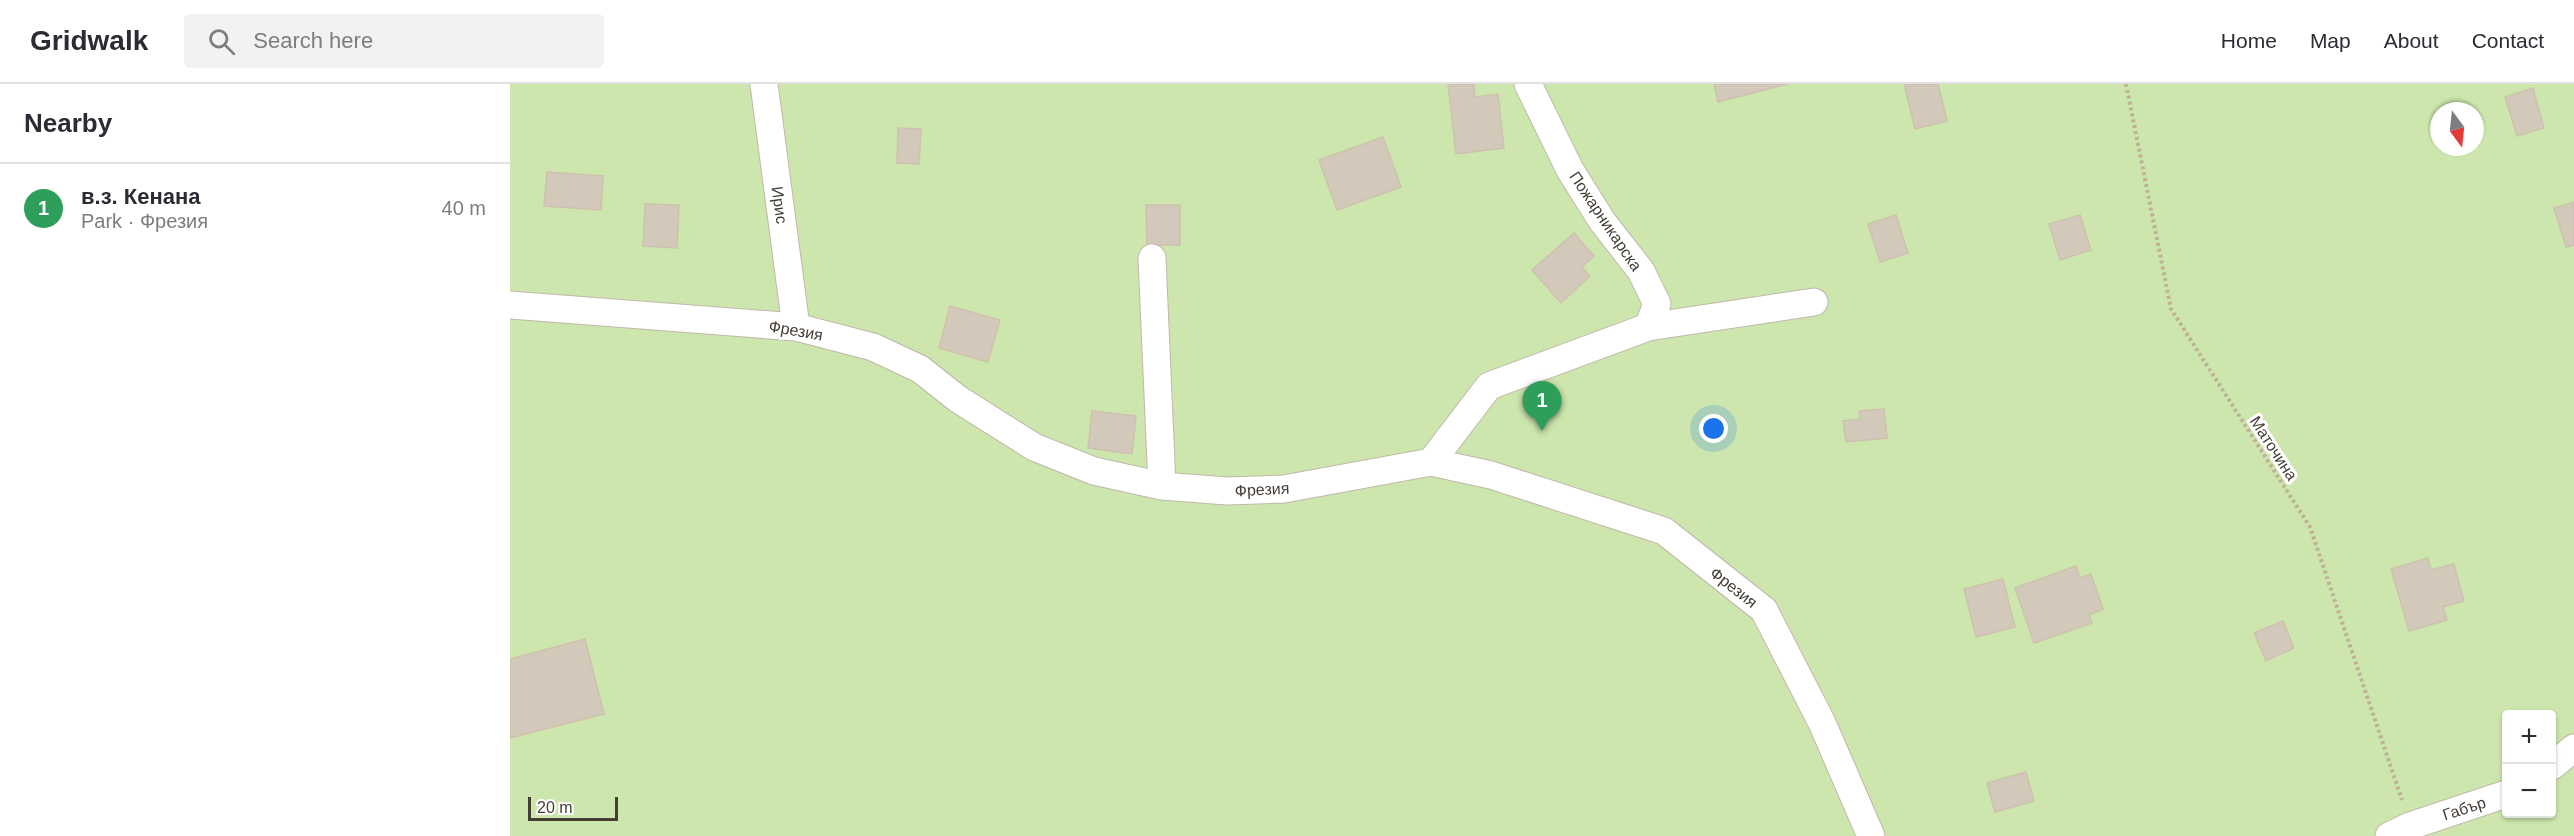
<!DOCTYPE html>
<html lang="en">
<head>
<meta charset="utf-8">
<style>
	:root { --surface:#fff; --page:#f2f2f3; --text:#2b2b33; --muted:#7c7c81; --line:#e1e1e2; --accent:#7c3aed }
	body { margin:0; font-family:Arial,sans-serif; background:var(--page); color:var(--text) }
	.controls { position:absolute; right:18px; bottom:18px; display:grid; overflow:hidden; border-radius:6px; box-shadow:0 2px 4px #0004 }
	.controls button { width:54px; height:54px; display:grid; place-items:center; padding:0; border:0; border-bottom:2px solid var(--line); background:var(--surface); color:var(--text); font:30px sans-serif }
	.compass { position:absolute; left:1920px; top:18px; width:54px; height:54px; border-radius:50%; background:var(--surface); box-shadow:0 2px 4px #0004; rotate:165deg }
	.scale { position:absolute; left:18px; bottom:15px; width:90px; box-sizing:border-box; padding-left:6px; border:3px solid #443d34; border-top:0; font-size:16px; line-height:21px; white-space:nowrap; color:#443d34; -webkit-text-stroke:4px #fff; paint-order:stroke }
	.you { position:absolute; left:1204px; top:345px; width:21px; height:21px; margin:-15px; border:4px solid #fff; border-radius:50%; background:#1a73e8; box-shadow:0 0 0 9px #1a73e833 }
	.badge { display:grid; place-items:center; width:39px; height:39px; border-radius:50%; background:var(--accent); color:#fff; font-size:20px; font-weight:700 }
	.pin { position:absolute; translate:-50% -50px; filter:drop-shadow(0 2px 3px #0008) }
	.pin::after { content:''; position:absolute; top:32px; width:21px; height:18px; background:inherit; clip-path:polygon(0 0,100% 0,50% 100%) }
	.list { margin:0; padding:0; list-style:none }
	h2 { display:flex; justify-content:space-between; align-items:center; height:78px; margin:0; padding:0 24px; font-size:26px }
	h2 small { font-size:20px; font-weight:400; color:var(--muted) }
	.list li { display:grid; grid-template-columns:39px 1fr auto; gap:18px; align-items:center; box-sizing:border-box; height:90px; padding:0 24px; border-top:2px solid var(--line) }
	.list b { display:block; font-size:22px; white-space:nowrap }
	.list p { margin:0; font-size:20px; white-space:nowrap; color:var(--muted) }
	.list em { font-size:20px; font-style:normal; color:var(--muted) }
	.icon { flex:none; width:33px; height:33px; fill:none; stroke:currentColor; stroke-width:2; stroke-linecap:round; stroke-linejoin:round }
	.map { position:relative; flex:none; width:2064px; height:752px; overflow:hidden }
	header { display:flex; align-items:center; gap:36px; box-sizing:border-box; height:84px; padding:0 30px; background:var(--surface); border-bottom:2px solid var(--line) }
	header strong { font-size:28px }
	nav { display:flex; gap:33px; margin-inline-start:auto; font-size:21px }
	.search { width:420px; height:54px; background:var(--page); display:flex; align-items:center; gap:15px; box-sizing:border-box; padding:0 21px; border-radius:6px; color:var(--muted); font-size:22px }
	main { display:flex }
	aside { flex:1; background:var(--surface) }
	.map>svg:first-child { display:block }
	.green { fill:#cde6ad; fill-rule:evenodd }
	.building { fill:#d3c9ba; stroke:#cec1ad; stroke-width:1.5 }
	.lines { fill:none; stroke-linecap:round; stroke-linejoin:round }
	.street-casing { stroke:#c0b8aa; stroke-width:29 }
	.path { stroke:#bfb198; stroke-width:4; stroke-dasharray:3 3; stroke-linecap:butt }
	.street { stroke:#fff; stroke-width:27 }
	.labels { text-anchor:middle; stroke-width:6; stroke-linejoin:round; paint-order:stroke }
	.street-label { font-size:16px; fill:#443d34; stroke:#fff }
</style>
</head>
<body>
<header>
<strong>Gridwalk</strong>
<div class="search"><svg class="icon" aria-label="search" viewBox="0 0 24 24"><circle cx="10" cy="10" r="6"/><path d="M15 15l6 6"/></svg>Search here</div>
<nav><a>Home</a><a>Map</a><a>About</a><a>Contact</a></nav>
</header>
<main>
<aside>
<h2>Nearby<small></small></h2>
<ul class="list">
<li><span class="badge" style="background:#2e9e5b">1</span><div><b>в.з. Кенана</b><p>Park · Фрезия</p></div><em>40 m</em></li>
</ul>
</aside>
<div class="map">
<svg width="2064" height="752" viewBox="0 0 2064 752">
	<rect width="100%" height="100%" fill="#f2ede4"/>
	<!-- green -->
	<path class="green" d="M0 0H2064V752H0ZM1929 27H1965V63H1929ZM1996 630H2042V730H1996Z"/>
	<!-- building -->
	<path class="building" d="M938 0H964L965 13 988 10 994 64 946 70Z
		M1204 0H1278L1208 18Z
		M1394 0H1428L1437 37 1405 45Z
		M2023 4 2034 44 2007 52 1995 13Z
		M388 44 411 45 409 80 387 79Z
		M873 53 891 103 827 126 809 76Z
		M37 88 93 92 91 126 34 122Z
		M2064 118V161L2056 163 2044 124Z
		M135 120 169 121 167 164 133 162Z
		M636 121H670V161H637Z
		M1386 131 1398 169 1370 178 1358 140Z
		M1570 131 1581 166 1550 176 1539 140Z
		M1064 149 1084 172 1072 183 1080 192 1051 219 1022 186Z
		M440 222 490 236 478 278 429 264Z
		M1374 325 1377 354 1336 358 1333 337 1350 335 1349 327Z
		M582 327 626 332 622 370 578 364Z
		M1918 474 1921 486 1944 480 1954 517 1933 523 1937 536 1899 547 1881 485Z
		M1566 482 1570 494 1581 490 1593 525 1579 531 1582 539 1524 559 1505 504Z
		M1493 495 1505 543 1466 553 1454 505Z
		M1773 537 1784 564 1756 577 1744 549Z
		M75 555 94 630 0 654V575Z
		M1516 688 1524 717 1485 728 1477 699Z"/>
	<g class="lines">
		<!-- street casing -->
		<g class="street-casing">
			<path id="street" d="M254 0 286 243
				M1018 0 1060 86 1092 137 1131 187 1147 220 1138 243
				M642 174 652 402
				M0 221 286 243 363 263 410 285 448 315 524 363 584 387 652 402 717 407 774 405 921 378 981 391 1154 447 1254 526 1312 639 1361 752
				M921 378 979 302 1138 243 1304 218
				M2042 682 2064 664
				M1879 752 1900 742 1996 710"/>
		</g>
		<!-- path -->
		<path class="path" d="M1616 0 1661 225 1800 443 1892 716"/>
		<!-- street -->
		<use href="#street" class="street"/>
	</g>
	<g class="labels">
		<!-- street labels -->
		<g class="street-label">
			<text transform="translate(270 121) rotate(82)" y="6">Ирис</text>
			<text transform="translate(1096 137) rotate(56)" y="6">Пожарникарска</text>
			<text transform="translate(286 246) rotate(10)" y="6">Фрезия</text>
			<text transform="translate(1764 364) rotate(57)" y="6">Маточина</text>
			<text transform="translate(752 405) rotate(-3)" y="6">Фрезия</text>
			<text transform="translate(1224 503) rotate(38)" y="6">Фрезия</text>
			<text transform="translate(1954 724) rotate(-18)" y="6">Габър</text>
		</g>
	</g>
</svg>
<div class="controls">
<button>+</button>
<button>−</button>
</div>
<svg class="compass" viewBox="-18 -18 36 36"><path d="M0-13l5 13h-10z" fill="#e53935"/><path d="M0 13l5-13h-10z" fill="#7c7c81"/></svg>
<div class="scale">20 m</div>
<div class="you"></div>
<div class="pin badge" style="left:1032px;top:347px;background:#2e9e5b">1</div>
</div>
</main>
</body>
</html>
